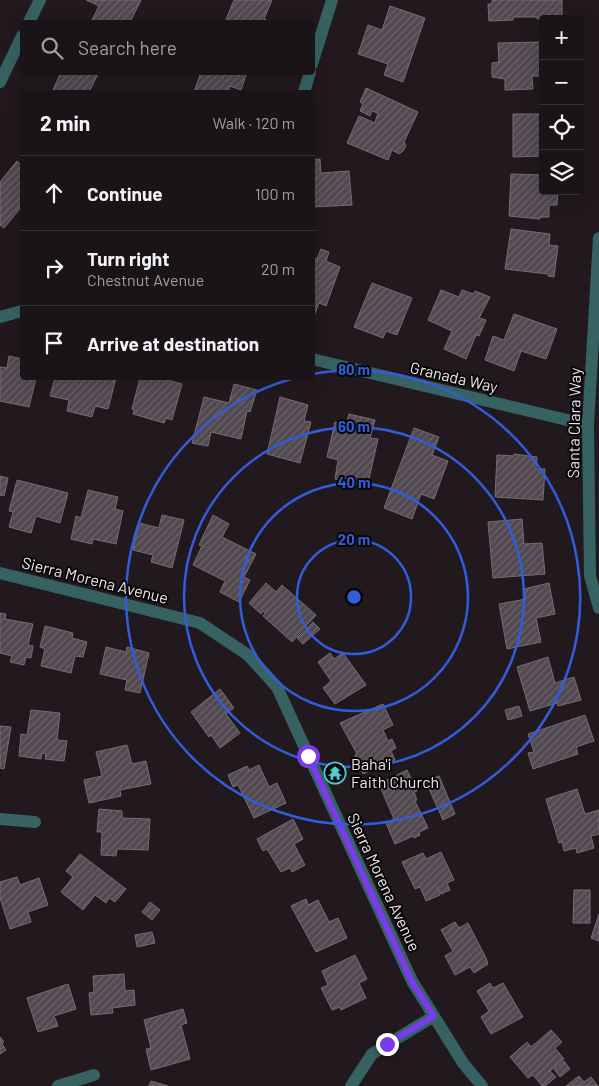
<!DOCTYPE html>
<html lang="en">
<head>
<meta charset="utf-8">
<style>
	:root { --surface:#1a1317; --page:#272024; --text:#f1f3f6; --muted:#9f9ea1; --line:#383236 }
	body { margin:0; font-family:Barlow,sans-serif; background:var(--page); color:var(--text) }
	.controls { position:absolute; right:15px; top:15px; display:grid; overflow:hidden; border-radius:5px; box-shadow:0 5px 20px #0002 }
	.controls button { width:45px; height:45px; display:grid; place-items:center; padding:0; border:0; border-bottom:1px solid var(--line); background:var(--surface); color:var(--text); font:25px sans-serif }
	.stop { position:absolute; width:15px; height:15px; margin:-11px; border:4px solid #7c3aed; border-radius:50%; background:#fff }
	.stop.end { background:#7c3aed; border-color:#fff; box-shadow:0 1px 5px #0008 }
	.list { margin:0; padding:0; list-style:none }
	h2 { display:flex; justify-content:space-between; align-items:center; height:65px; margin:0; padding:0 20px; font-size:21px }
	h2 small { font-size:16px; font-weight:400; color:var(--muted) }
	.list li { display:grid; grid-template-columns:32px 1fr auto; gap:15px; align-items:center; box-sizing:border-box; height:75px; padding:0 20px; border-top:1px solid var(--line) }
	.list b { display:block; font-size:19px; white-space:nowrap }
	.list p { margin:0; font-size:16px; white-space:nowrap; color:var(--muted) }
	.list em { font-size:16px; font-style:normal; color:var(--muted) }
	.icon { flex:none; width:28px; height:28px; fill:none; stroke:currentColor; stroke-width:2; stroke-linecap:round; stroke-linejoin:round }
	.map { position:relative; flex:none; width:599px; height:1086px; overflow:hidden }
	.search { position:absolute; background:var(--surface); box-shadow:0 5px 20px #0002; left:20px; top:20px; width:295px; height:55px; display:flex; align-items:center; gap:12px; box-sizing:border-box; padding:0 18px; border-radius:5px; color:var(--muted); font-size:19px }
	.panel { position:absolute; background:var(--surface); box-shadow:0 5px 20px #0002; left:20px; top:90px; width:295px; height:290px; border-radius:5px }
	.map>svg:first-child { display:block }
	.building { fill:url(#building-hatch); stroke:#776c73 }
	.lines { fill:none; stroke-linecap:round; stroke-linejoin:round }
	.minor { stroke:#366264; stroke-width:12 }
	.route { stroke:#7c3aed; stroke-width:6 }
	.ring { fill:none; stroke:#325dda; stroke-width:2.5 }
	.labels { text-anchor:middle; stroke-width:4; stroke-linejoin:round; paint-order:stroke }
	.street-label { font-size:16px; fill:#ebe5e9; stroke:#090608 }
	.poi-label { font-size:16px; fill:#ebe5e9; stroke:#090608; text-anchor:start }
	.centre { fill:#325dda; stroke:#090608; stroke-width:2.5 }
	.ring-label { font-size:15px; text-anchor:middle; font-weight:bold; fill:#325dda; stroke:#090608; stroke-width:4; stroke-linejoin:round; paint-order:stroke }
</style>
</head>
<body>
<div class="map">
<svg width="599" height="1086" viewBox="0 0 599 1086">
	<defs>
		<pattern id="building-hatch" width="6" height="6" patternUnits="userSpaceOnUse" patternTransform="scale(1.25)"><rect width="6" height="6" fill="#52484f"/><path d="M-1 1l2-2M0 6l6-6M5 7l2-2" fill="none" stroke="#6b6268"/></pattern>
	</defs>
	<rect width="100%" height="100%" fill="#22191f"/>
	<!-- building -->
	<path class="building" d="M86 0H141L130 22H91L99 6Z
		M234 0H272L264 19 271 22H225Z
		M492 0H562V18L537 19V17H513V20L489 21 488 4H492Z
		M390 6 425 18 403 82 384 75 388 64 358 54 368 25 382 30Z
		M543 42V68H539L540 76H532L533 89 505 90V79L492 77V63L499 62 498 43Z
		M61 72H99L89 92H52Z
		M201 72H247L241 90 230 86 228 92H194Z
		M366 88 418 112 404 142 406 146 403 151 399 154 392 150 388 160 347 143 359 116 375 123V122L378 113 372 111 370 116 360 111 363 104 360 102Z
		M513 114H543V156L513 157Z
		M320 159 321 173 349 171 352 205 312 207V160Z
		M17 161 22 166V206L4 228 0 225V182Z
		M511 174 543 175V191H558L557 205H549V217H540V219L509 216Z
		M511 229 550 234 549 245 558 246 554 277 548 276V274L505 269Z
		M321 249 329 252 326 261 340 267 326 306 319 303 312 321V257L317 259Z
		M372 283 412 298 397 335 386 331 383 338 354 327Z
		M441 290 459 297 462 290 473 294 475 291 490 297 479 318 486 320 479 336 476 335 466 359 444 349 452 331 428 320Z
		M514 314 557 329 546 359 521 351 514 371 485 360 493 336 504 340Z
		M9 356 22 359V378H36L29 407 0 401V367L7 368Z
		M55 378H116L108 409 95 406 92 417 67 411 69 400 50 396Z
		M140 378H171L170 381 182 384 172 420 166 418 164 423 133 414 134 410 132 409Z
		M234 384 257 390 250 412 247 411 241 439 211 432 208 446 192 443 204 397 229 403Z
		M280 397 308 405 304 421 311 422 300 463 267 454Z
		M349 414 375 420 370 438 378 439 369 479H367L365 486 335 479 338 460 327 457 335 422 346 425Z
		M414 428 439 437 432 455 448 461 434 499 421 494 412 519 384 508Z
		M514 454 537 457 536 469H545L543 500 495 497 497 455 514 456Z
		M0 476 8 478 4 496 0 495Z
		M17 480 68 493 60 523 36 516 31 533 9 527 13 512 9 511Z
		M88 490 118 497 115 509 123 511 116 544 93 539 92 544 71 539 76 516 81 518Z
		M162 515 184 520 172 568 151 562 153 555 133 550 139 523 159 528Z
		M213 515 229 524 222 537 256 554 244 577 250 580 239 602 220 592 225 581 193 565 202 546 199 545Z
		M522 519 524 544 542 543 545 574 493 578 488 522Z
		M266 583 276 592 282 585 316 615 292 642 263 616 265 613 263 611 261 614 249 603Z
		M549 583 555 614 536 618 541 642 507 649 499 604 526 599 524 589Z
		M0 613 6 614 5 619 33 624 28 645 33 646 31 658 26 657 24 665 10 662 12 656 0 653Z
		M313 622 320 629 303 644 297 638Z
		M45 626 73 633 72 638 87 642 83 657 75 656 71 673 41 666 45 649 40 647Z
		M106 647 126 652 127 647 149 653 140 693 125 690 127 680 100 674Z
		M330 653 334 659 343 653 366 685 335 704 323 688 331 681 318 662Z
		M548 657 555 683 574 677 581 700 558 706 557 703 530 711 517 667Z
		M220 689 234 708 226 714 240 733 220 748 211 735 209 737 191 712Z
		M383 704 393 725 383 730 388 741 392 739 396 748 391 751 395 760 363 774 355 755 357 754 340 723Z
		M519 706 522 716 508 720 505 710Z
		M31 710 60 713 57 740 67 741 64 761 45 759 46 754 42 753 41 759 19 756 21 734 27 735Z
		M585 715 594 741 576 747 578 754 533 769 528 753 534 752 528 734Z
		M0 726 11 727 4 769 0 768Z
		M127 745 132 764 146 761 151 784 120 790 121 796 89 803 84 780 102 776 96 752Z
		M259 765 269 787 277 783 286 803 254 818 238 785 233 787 228 775 247 766 249 770Z
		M407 770 417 791 414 792 417 800 415 801 428 828 419 832 420 835 414 838 413 836 395 844 386 823 394 819 379 784Z
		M439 776 455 814 443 820 426 782Z
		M577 789 585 814 599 810V834L591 836 594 848 577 853 576 848 564 851 562 842 559 843 546 799Z
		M99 809 122 811V818L150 819 148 850 117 849 116 856 101 855 102 832H97Z
		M293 819 303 839 294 844 305 865 292 872 290 868 281 872 267 849 263 851 257 839Z
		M441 852 454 880 447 883 450 890 441 894 438 887 437 888 440 895 426 901 420 887 415 889 402 862 423 853 426 859Z
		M80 854 126 889 115 902 109 898 106 903 95 895 83 910 61 892 73 877 66 871Z
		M17 877 20 885 39 878 48 905 28 912 31 922 10 929 0 898V882Z
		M574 890H590V923H573Z
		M306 899 308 905 318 900 329 922 338 918 347 938 316 952 291 906Z
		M150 902 160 910 152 920 142 912Z
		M599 914V941L591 938Z
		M455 922 459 928 468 923 486 958 488 964 474 973 470 967 455 975 445 956 453 951 441 930Z
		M152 932 155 943 137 947 135 935Z
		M355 955 367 979 359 983 366 998 341 1010 340 1007 332 1010 321 988 328 985 322 971Z
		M124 974 125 991 134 990 135 1005 112 1008 113 1013 91 1015 89 993 94 992 93 976Z
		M490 983 493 988 503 983 523 1017 491 1034 481 1017 489 1011 477 991Z
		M68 984 76 1009 54 1016 58 1026 38 1032 27 998Z
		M183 1009 187 1023 181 1025 190 1059 151 1070 146 1049 151 1048 144 1020Z
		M551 1030 562 1042 555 1048 564 1059 550 1071 556 1077 545 1086H542L533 1075 528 1078 510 1057 527 1042 531 1047Z
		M0 1037 4 1042 2 1044 6 1050 0 1054Z
		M564 1061 570 1069 560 1077 554 1069Z
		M579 1076 584 1082 591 1077 598 1086H566Z
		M151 1081 168 1086H149Z"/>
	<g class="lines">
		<!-- minor -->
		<path class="minor" d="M29 22 40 0
			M312 64 332 0
			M0 82 22 36
			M304 92 310 72
			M599 238 588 425 590 576 599 608
			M0 317 22 311
			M312 359 588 425
			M0 573 200 623 248 655 277 687 412 981 463 1063 482 1086
			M0 819 35 822
			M58 1086 94 1075
			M351 1086 372 1054 434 1016"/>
	</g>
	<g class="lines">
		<!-- route -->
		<path class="route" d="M308 756 412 982 434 1016 387 1044"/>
	</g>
	<!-- distance rings -->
	<g class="ring">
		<circle cx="354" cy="597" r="57"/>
		<circle cx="354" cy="597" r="114"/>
		<circle cx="354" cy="597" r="170"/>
		<path d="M313 374A227 227 0 1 1 295 378"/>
	</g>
	<!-- icons -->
	<defs>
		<g id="temple-ring" transform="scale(1.125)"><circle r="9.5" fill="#090608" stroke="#51ccd3" stroke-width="1.5"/><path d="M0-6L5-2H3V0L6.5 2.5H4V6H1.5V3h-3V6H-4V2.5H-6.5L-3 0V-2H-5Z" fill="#51ccd3"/></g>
	</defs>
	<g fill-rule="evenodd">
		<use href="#temple-ring" x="335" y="773"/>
	</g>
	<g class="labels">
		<!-- street labels -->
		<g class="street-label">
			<text transform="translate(454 377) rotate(13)" y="6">Granada Way</text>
			<text transform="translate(574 423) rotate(-89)" y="6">Santa Clara Way</text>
			<text transform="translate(95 580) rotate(14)" y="6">Sierra Morena Avenue</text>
			<text transform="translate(384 882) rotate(65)" y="6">Sierra Morena Avenue</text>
		</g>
		<!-- poi labels -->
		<g class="poi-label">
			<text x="351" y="770">Baha'i<tspan x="351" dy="18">Faith Church</tspan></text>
		</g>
	</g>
	<circle cx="354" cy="597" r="8" class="centre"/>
	<g class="ring-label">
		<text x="354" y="375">80 m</text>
		<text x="354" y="432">60 m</text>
		<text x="354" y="488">40 m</text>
		<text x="354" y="545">20 m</text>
	</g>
</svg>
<div class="controls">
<button>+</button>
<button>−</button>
<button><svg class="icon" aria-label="locate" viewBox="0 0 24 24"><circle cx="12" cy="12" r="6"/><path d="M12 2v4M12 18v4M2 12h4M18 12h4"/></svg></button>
<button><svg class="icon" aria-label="layers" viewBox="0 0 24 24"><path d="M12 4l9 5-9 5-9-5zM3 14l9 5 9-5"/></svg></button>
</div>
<div class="stop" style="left:308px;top:756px"></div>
<div class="stop end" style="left:387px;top:1044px"></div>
<div class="search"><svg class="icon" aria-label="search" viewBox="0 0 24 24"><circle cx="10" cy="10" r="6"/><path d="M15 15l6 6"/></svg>Search here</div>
<section class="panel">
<h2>2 min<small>Walk · 120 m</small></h2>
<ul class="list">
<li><svg class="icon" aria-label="ahead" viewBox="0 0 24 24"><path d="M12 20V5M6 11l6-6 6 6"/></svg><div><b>Continue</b></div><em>100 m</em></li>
<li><svg class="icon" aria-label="right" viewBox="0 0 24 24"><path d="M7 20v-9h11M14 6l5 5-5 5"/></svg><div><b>Turn right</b><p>Chestnut Avenue</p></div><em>20 m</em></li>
<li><svg class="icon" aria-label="arrive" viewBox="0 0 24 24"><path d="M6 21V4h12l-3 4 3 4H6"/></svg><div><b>Arrive at destination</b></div></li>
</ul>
</section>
</div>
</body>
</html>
